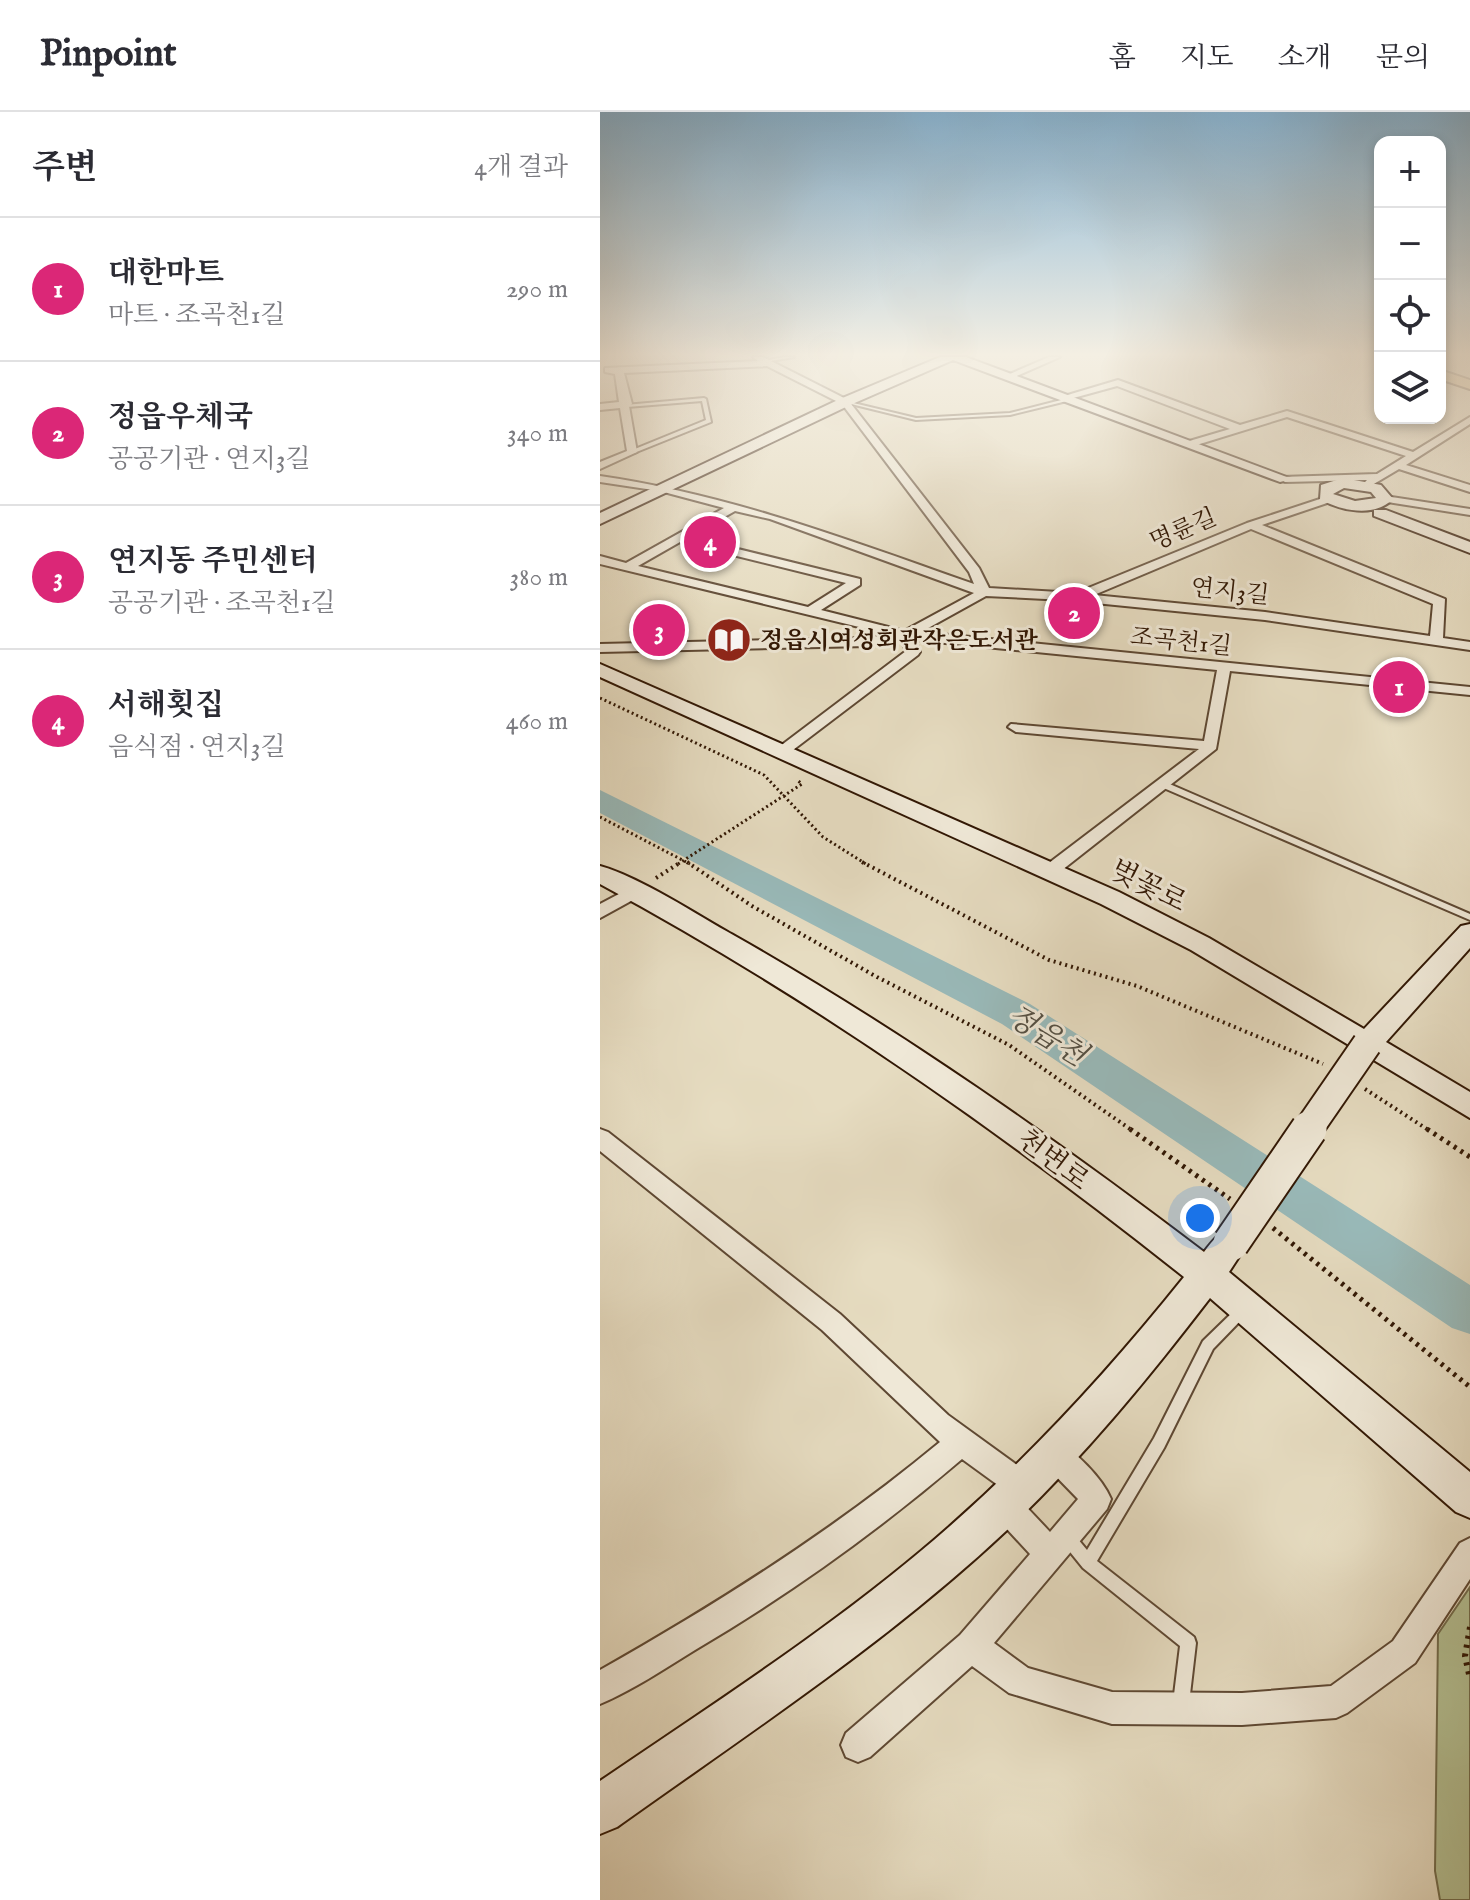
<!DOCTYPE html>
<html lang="ko">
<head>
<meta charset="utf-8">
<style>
	:root { --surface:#fff; --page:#f7f7f7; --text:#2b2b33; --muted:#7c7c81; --line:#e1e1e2; --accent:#db2777 }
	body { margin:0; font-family:"IM FELL English","Noto Serif KR",serif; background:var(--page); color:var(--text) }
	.controls { position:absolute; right:24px; top:24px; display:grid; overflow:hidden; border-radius:16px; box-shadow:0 4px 12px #0003 }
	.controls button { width:72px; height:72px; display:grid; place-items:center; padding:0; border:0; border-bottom:2px solid var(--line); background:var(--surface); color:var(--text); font:40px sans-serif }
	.you { position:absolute; left:600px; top:1106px; width:28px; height:28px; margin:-20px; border:6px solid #fff; border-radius:50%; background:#1a73e8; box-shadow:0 0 0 12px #1a73e833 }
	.badge { display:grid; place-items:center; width:52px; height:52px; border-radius:50%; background:var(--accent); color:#fff; font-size:26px; font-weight:700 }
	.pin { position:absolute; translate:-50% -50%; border:4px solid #fff; box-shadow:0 2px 8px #0006 }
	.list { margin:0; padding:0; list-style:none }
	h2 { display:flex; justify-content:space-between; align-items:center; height:104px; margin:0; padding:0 32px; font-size:34px }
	h2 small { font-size:26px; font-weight:400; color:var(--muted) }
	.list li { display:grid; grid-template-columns:52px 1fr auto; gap:24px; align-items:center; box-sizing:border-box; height:144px; padding:0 32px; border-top:2px solid var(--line) }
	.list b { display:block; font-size:30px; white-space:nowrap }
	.list p { margin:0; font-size:26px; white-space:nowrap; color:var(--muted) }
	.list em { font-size:26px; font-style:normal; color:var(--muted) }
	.icon { flex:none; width:44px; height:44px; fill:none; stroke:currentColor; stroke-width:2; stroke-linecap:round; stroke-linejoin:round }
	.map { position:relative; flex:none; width:870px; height:1788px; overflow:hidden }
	header { display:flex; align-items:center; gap:48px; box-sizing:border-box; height:112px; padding:0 40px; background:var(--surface); border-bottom:2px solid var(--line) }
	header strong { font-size:38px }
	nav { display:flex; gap:44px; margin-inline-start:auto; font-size:28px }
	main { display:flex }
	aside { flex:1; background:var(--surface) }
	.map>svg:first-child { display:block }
	.green { fill:#b4c093; stroke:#726c4c; stroke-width:2 }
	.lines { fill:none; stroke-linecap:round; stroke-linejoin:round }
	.river { fill:#99baba; fill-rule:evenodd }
	.lane-casing { stroke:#5e4833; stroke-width:4 }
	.street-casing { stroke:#5e4833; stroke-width:4 }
	.secondary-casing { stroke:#311704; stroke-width:4 }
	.primary-casing { stroke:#311704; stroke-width:4 }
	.path-far3 { stroke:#311704; stroke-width:3; stroke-dasharray:2 3; stroke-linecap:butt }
	.path-far2 { stroke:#311704; stroke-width:4; stroke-dasharray:2 4; stroke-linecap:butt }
	.path-far1 { stroke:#311704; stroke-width:5; stroke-dasharray:3 5; stroke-linecap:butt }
	.path { stroke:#311704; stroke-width:6; stroke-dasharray:3 6; stroke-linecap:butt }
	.lane { fill:#efe8d7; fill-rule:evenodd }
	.street { fill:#efe8d7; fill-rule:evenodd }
	.secondary { fill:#efe8d7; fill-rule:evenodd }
	.primary { fill:#e3be80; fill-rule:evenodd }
	.secondary-bridge-far1-casing { stroke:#311704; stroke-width:32; stroke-linecap:butt }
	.secondary-bridge-casing { stroke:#311704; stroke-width:39; stroke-linecap:butt }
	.secondary-bridge-far1 { stroke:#efe8d7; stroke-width:28 }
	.secondary-bridge { stroke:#efe8d7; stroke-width:35 }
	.labels { text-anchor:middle; stroke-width:6; stroke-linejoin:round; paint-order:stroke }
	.far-street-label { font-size:24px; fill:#311704; stroke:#efe8d7 }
	.far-poi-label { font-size:24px; font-weight:bold; fill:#311704; stroke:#efe8d7; text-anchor:start }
	.street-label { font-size:28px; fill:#311704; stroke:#efe8d7 }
	.water-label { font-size:30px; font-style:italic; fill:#555044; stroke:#efe8d7 }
</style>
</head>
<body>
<header>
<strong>Pinpoint</strong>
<nav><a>홈</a><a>지도</a><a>소개</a><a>문의</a></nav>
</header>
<main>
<aside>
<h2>주변<small>4개 결과</small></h2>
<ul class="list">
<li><span class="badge">1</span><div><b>대한마트</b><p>마트 · 조곡천1길</p></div><em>290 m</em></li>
<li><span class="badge">2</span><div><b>정읍우체국</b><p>공공기관 · 연지3길</p></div><em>340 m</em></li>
<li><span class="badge">3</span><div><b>연지동 주민센터</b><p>공공기관 · 조곡천1길</p></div><em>380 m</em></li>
<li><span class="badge">4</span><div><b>서해횟집</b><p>음식점 · 연지3길</p></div><em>460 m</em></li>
</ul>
</aside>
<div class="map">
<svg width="870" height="1788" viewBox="0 0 870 1788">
	<rect width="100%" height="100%" fill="#e6dcc1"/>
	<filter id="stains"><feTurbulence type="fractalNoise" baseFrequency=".0025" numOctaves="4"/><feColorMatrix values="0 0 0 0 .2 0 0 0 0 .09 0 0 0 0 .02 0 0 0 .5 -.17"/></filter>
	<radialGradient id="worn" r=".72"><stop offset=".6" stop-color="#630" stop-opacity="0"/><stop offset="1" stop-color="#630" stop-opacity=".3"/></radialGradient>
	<!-- green -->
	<path class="green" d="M870 1475V1788H840L835 1759 838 1522Z"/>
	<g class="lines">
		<!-- river -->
		<path class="river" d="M0 678 430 892 870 1173V1222L852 1216 402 912 0 701Z"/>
		<!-- lane casing -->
		<g class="lane-casing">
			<path id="lane" d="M184 245H194L165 250 163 249Z
				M104 286 106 287 111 310 34 341H30V339L106 308 102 289 27 295 25 293Z
				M469 286 471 288 410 303 316 308 243 290 245 289 316 306 410 301Z
				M559 670H565L870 802V808L559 674Z
				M641 1194 645 1196 647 1200 645 1204 613 1237 564 1336 497 1449 594 1525 596 1531 589 1591 587 1597 581 1599 575 1597 573 1591 580 1534 483 1456 462 1430 460 1425 462 1420 467 1418 472 1420 487 1438 554 1326 603 1229 637 1196Z"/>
		</g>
		<!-- street casing -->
		<g class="street-casing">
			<path id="street" d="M153 245H163L248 288 379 456 389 476 476 481 647 411 729 384 735 387 733 389 662 413 845 487 843 526 870 530V538L665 508 465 488 386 484 321 520 870 575V583L630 559 616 637 457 762H445L442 758 445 754 599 637 416 620 408 615 411 612 604 629 617 558 315 528 320 540 318 543 189 641H179V635L306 539 301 528 268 534 0 540V532L268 526 288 522 0 452V444L26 451 124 396 60 379 0 370V364C131 383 249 428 374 472L369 460 242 292 167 254 24 261 32 292 29 294 37 340 0 357V350L27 339 20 296 0 298V292L19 290 15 262 5 260V256L158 249ZM135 399 170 407 374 481 304 519 221 498 260 473V467L89 425ZM651 417 833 492 830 524 665 500 494 483ZM80 430 246 471 208 495 38 454Z
				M449 245H460L412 266 405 264Z
				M518 268 640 313 687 299 813 340 870 305V312L806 353 870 373V380L799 357 767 376 762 373 767 368 685 370 680 367 681 365 777 362 806 344 687 305 590 335 586 330 630 317 517 274 466 288 461 285Z
				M785 384 870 397V403L781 389 779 387Z
				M34 774 43 780 40 784 0 806V792Z
				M0 1017 8 1020 240 1202 348 1303 432 1364 436 1374 432 1384 422 1388 418 1386 450 1420 478 1387 444 1352 440 1342 444 1332 454 1328C474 1337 503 1367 511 1387L507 1397 394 1531 428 1556 512 1580 642 1581 731 1574 793 1529 860 1431 870 1426V1467L815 1551 747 1601 736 1606 642 1613 512 1612 409 1581 372 1554 270 1645 258 1650 246 1645 241 1633 246 1621 360 1523 430 1442 394 1403 390 1393 394 1383 406 1379 362 1347C279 1418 190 1482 95 1538 64 1557 33 1578 0 1592V1558C119 1491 234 1418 340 1330L222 1218 0 1039Z"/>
		</g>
		<!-- secondary casing -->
		<g class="secondary-casing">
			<path id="secondary" d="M340 245H366L692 367 680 370 353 248 250 293 0 412V401L240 287Z
				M743 366 781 373 793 387C774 406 741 399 720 387L721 373ZM744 376 771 380 776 386 755 389 733 382Z
				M774 398H786L870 430V441L774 404Z
				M0 552 519 780 609 826 764 917 861 814 870 812V836L786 930 870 980V1006L591 838 501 792 0 565Z
				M0 754C40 765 97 803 135 824 299 917 454 1026 604 1140 616 1125 622 1114 643 1121L648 1131 629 1160 870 1360V1406L856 1400 610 1186C547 1268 482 1347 407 1418 288 1530 150 1620 17 1715L0 1722V1669C113 1592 230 1517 334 1428 426 1349 508 1260 584 1165 399 1018 208 884 0 772Z"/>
		</g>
		<!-- primary casing -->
		<g class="primary-casing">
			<path id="primary" d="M840 258 870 268V277L840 267Z"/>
		</g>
		<!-- path-far3 -->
		<path class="path-far3" d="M0 586 164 663 223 725 266 752
			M0 705 90 752
			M78 752 202 672 197 668"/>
		<!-- path-far2 -->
		<path class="path-far2" d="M87 750 152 794 277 865 409 933 533 1019
			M262 750 449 848 537 874 723 952
			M56 766 81 750
			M765 977 830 1019"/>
		<!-- path-far1 -->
		<path class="path-far1" d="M530 1017 630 1087
			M827 1017 870 1045
			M673 1116 870 1275"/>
		<!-- path -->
		<path class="path" d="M870 1515 865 1544 870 1567"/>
		<!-- lane -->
		<use href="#lane" class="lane"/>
		<!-- street -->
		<use href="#street" class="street"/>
		<!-- secondary -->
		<use href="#secondary" class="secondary"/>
		<!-- primary -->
		<use href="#primary" class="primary"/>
		<!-- secondary-bridge-far1 casing -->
		<g class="secondary-bridge-far1-casing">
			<path id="secondary-bridge-far1" d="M707 1019 767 932"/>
		</g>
		<!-- secondary-bridge casing -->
		<g class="secondary-bridge-casing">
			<path id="secondary-bridge" d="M631 1131 709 1017"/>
		</g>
		<!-- secondary-bridge-far1 -->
		<use href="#secondary-bridge-far1" class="secondary-bridge-far1"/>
		<!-- secondary-bridge -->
		<use href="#secondary-bridge" class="secondary-bridge"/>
	</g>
	<!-- sky -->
	<linearGradient id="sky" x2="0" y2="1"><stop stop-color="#88b6d6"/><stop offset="0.49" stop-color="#f4efe3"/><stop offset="1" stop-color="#f4efe3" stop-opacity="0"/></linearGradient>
	<rect width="870" height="495" fill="url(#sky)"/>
	<!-- icons -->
	<defs>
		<g id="library-disc" transform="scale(2.3)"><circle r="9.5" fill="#8f2418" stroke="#efe8d7"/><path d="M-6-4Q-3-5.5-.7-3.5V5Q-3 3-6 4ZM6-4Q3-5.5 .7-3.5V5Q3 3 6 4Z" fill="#fff"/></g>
	</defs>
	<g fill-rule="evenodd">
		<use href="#library-disc" x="129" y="528"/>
	</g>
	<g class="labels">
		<!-- far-street labels -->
		<g class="far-street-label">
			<text transform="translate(583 417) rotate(-23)" y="8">명륜길</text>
			<text transform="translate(630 479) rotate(6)" y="8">연지3길</text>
			<text transform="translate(581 529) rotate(6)" y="8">조곡천1길</text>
		</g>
		<!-- far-poi labels -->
		<g class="far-poi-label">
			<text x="160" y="536">정읍시여성회관작은도서관</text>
		</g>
		<!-- street labels -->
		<g class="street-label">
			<text transform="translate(549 773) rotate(27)" y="10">벚꽃로</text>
			<text transform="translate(454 1047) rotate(37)" y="10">천변로</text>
		</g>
		<!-- water labels -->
		<g class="water-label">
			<text transform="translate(447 923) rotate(32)" y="10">정읍천</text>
		</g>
	</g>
	<rect width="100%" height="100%" filter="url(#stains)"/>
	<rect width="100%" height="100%" fill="url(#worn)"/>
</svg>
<div class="controls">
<button>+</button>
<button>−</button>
<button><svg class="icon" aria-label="locate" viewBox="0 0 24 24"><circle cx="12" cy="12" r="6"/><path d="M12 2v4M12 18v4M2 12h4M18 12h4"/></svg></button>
<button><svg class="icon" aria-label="layers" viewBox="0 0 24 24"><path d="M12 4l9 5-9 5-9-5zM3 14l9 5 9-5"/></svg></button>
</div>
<div class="you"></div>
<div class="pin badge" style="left:799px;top:575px">1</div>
<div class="pin badge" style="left:474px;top:501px">2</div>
<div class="pin badge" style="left:59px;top:518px">3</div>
<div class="pin badge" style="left:110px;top:430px">4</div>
</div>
</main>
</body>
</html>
